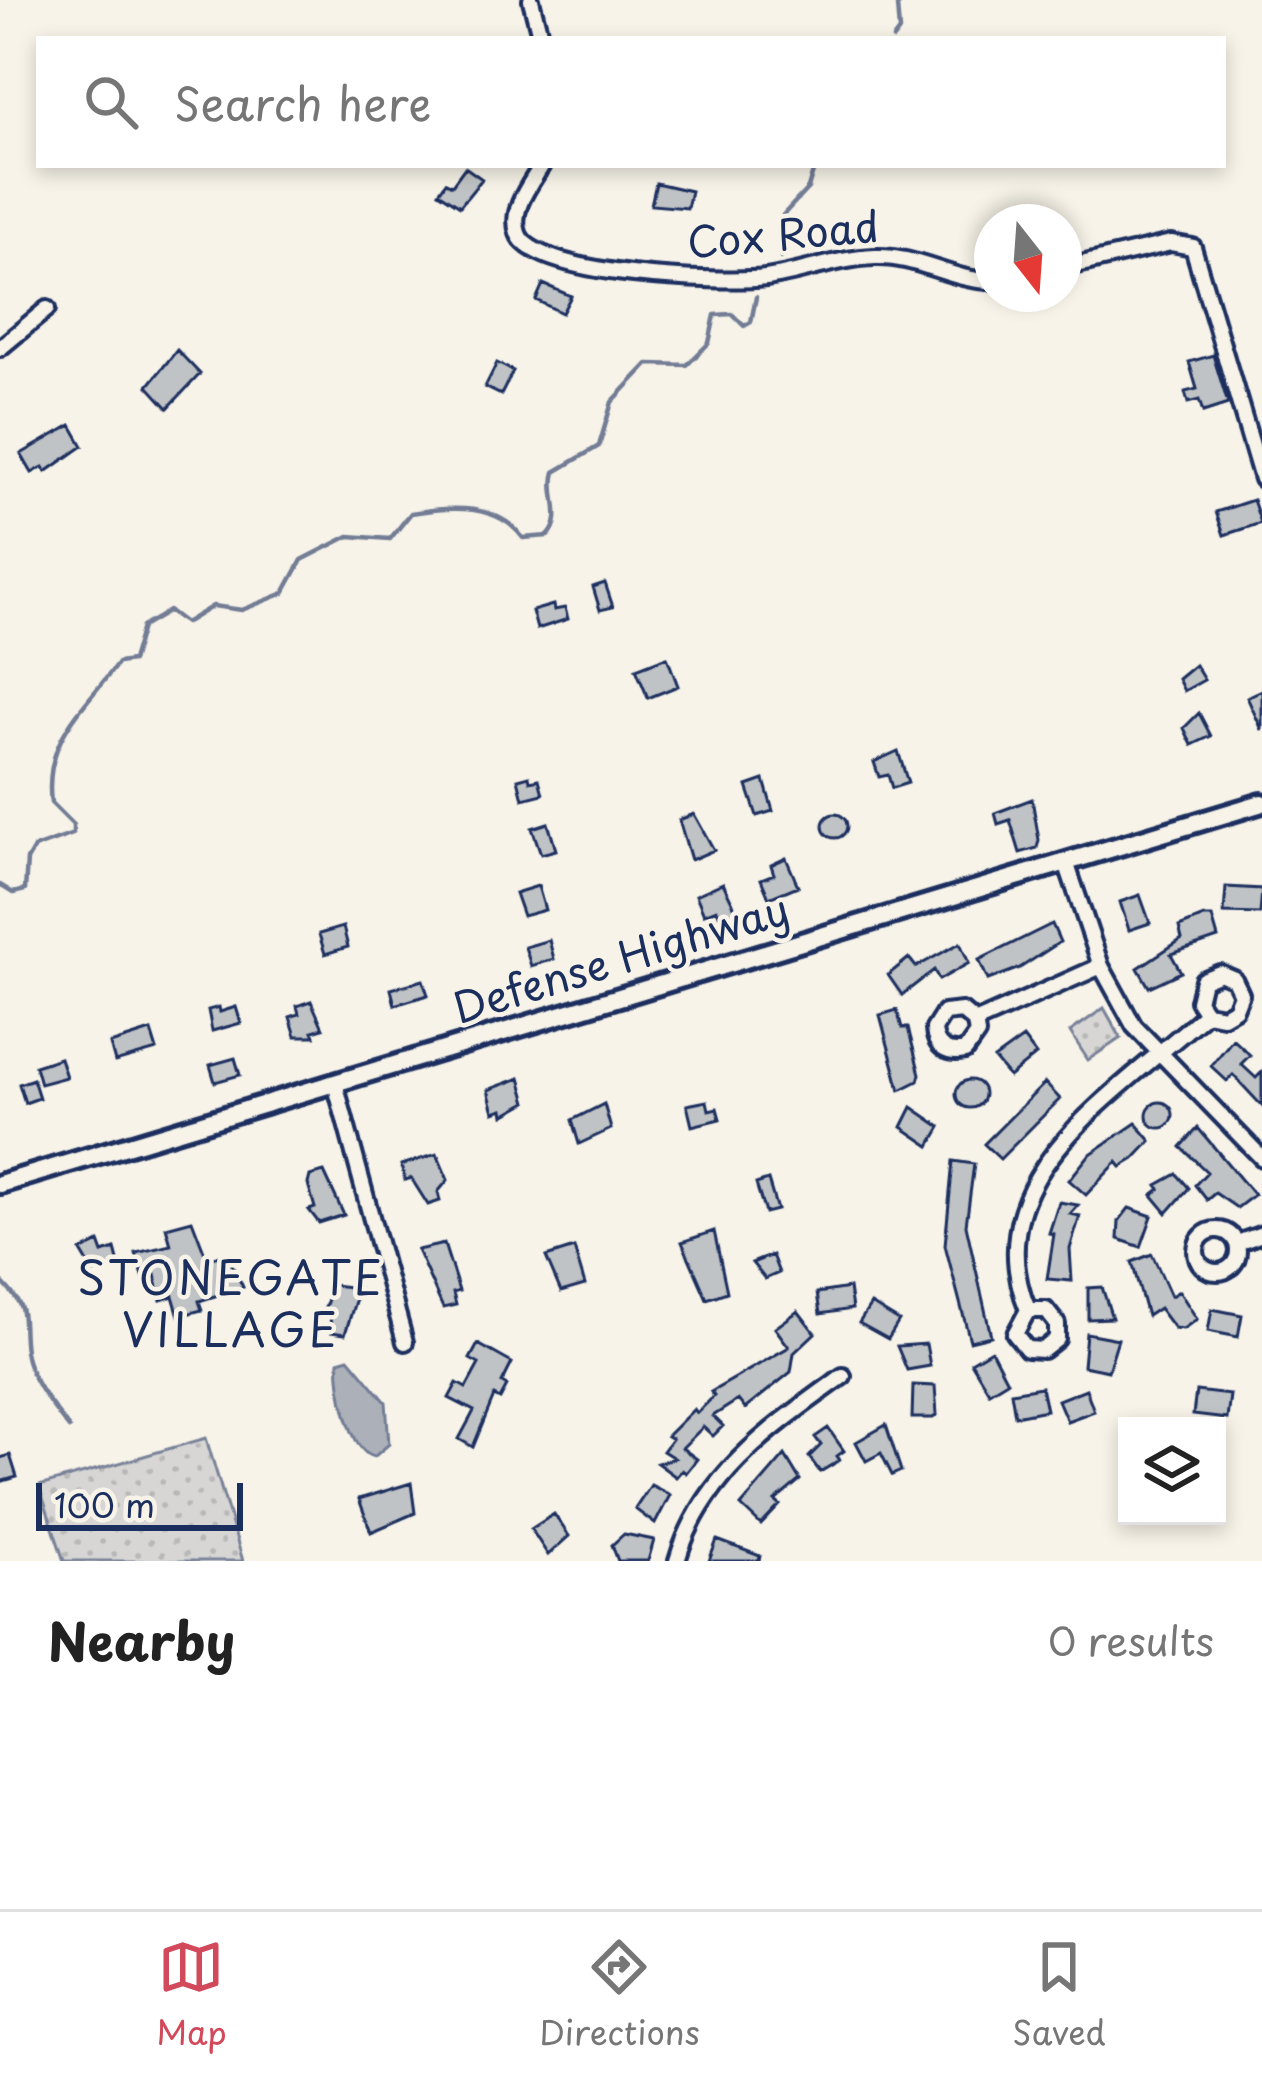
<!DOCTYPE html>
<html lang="en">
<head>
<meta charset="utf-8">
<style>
	:root { --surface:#fff; --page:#f2f2f2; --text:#222; --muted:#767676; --line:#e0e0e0; --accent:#d1495b }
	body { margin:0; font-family:"Playpen Sans",sans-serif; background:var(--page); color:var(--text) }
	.controls { position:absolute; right:36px; bottom:36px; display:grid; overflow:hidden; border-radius:0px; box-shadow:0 6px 18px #0003 }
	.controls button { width:108px; height:108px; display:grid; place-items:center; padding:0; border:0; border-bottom:3px solid var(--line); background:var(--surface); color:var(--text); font:60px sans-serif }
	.compass { position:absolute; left:974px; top:204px; width:108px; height:108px; border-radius:50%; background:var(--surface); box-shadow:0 6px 18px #0003; rotate:163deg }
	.scale { position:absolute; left:36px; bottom:30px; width:207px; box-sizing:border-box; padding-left:12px; border:6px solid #1b2f5e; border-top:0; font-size:33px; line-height:42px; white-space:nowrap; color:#1b2f5e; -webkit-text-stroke:9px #f7f3e8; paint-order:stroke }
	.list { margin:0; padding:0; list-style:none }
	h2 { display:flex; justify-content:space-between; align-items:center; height:156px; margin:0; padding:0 48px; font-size:51px }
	h2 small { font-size:39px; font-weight:400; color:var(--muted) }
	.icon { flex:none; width:66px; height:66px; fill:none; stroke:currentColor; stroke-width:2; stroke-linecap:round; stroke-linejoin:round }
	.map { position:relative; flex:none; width:1262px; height:1561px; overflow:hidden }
	.search { position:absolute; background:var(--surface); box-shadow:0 6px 18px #0003; left:36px; right:36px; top:36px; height:132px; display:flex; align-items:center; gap:30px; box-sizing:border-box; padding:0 42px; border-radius:0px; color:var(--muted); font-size:45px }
	.sheet { height:348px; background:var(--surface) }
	nav { display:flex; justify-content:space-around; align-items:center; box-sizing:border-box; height:168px; border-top:3px solid var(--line); background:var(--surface); font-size:33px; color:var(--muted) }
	nav a { display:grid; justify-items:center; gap:6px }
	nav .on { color:var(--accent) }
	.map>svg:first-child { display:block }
	.park { fill:url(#park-dots); stroke:#798299; stroke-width:3 }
	.water { fill:#acb0b9; stroke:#727c95; stroke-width:3 }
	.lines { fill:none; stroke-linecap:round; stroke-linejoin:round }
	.stream { stroke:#727c95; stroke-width:4.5 }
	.building { fill:#c0c3c5; stroke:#1b2f5e; stroke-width:3 }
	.minor-casing { stroke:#1b2f5e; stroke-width:22 }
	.major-casing { stroke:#1b2f5e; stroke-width:26 }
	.minor { stroke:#f7f3e8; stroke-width:14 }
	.major { stroke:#f7f3e8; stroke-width:16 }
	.labels { text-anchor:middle; stroke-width:9; stroke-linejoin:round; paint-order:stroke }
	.street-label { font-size:42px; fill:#1b2f5e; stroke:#f7f3e8 }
	.neighbourhood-label { font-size:45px; letter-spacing:3px; fill:#1b2f5e; stroke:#f7f3e8 }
</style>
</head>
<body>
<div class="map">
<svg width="1262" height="1561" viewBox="0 0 1262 1561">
	<defs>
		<pattern id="park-dots" width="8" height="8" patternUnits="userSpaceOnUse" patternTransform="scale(3)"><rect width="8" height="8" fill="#d7d6d4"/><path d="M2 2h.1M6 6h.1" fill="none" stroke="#b8b8b8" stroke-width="1.8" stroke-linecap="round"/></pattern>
	</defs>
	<rect width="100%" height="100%" fill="#f7f3e8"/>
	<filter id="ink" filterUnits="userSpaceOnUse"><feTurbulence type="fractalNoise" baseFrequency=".00833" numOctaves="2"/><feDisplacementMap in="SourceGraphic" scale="24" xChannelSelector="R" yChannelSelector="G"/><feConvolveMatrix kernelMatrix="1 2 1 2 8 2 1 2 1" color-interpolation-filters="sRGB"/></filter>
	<g filter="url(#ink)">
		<!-- park -->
		<path class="park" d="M1104 1008 1121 1038 1088 1060 1070 1032Z
			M206 1438 243 1561H64L39 1486Z"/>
		<!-- water -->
		<path class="water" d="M349 1358 386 1402 389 1444 374 1457C350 1452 336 1384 339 1361Z"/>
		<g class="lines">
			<!-- stream -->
			<path class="stream" d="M893 39 899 31 897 6 904 0
				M781 258 783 215 808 188 815 165
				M0 885 13 893 25 890 27 860 34 848 73 834V825L51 803C43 739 83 710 118 663L132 661 142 627 169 611 185 623 213 606 242 610 284 593 302 560 349 536 390 539 411 513C451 506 498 503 523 538L548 536C566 518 548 494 555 472L599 446 612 402 648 364 687 365 709 343 715 315 732 314 744 326 751 322 756 297
				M0 1280C31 1311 20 1313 25 1351 29 1379 52 1406 69 1428"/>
		</g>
		<!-- building -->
		<path class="building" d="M465 167 482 179 460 206 439 192 446 182 452 185Z
			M656 183 691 191 687 208 651 205Z
			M543 284 571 296 562 313 536 300Z
			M177 350 200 374 168 408 148 386Z
			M1213 355 1228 404 1203 412 1199 400 1188 403 1185 392 1197 389 1189 362Z
			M497 363 513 371 501 395 485 387Z
			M71 425 83 446 46 472 43 467 32 473 21 454Z
			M1253 500 1261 523 1224 535 1216 512Z
			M605 583 613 607 600 610 593 587Z
			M553 605 554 610 565 608 568 619 537 629 532 611Z
			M667 657 678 686 648 698 636 669Z
			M1195 665 1204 680 1184 691 1178 679Z
			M1262 690V730L1247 697Z
			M1199 713 1211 736 1192 745 1184 728Z
			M898 751 908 783 892 788 888 775 879 777 874 762Z
			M529 776 530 781 539 779 543 794 523 799 518 779Z
			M764 780 773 811 757 816 747 786Z
			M1032 799 1039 840 1037 848 1020 853 1010 820 998 824 995 813Z
			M823 826a12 12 0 1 1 24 0a12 12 0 1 1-24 0Z
			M694 814 714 850 691 860 679 820Z
			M548 823 556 850 541 854 532 828Z
			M786 858 798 886 769 898 761 879 774 874 771 865Z
			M723 883 737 912 721 920 717 909 704 914 696 895Z
			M538 886 545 910 523 916 515 893Z
			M1226 887 1262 889 1260 914 1224 913Z
			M1140 895 1150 923 1129 930 1120 902Z
			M1204 917H1212L1218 938 1171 954 1181 972 1149 987 1138 968 1182 939 1179 927Z
			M1052 924 1060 942 1020 968 988 980 979 960Z
			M343 927 348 947 325 954 319 934Z
			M549 940 554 959 531 966 525 947Z
			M960 943 969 963 939 980 934 970 902 995 888 975 909 958 916 967Z
			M423 980 428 995 395 1005 391 989Z
			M311 1001 323 1028 313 1031 315 1036H296L290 1017 299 1014 297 1006Z
			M219 1007 220 1012 236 1007 241 1023 212 1031 208 1010Z
			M897 1010 902 1028H908L920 1074 918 1081 900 1090 880 1015Z
			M151 1031 157 1050 115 1062 110 1044Z
			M1023 1038 1036 1055 1009 1077 994 1059Z
			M1233 1039 1250 1055 1241 1064 1256 1078 1262 1072V1106L1233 1075 1227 1081 1211 1066Z
			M60 1058 66 1077 40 1084 35 1066Z
			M235 1058 240 1075 215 1082 210 1065Z
			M520 1078 527 1102 504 1115 503 1109 494 1112 488 1090Z
			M33 1079 39 1098 25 1103 19 1084Z
			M956 1094a14 14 0 1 1 28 0a14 14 0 1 1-28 0Z
			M1045 1083 1060 1099 1000 1159 984 1144Z
			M707 1101 709 1110 717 1108 720 1119 692 1126 687 1105Z
			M1147 1115a13 13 0 1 1 26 0a13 13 0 1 1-26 0Z
			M604 1104 611 1129 579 1144 572 1120Z
			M912 1107 941 1127 930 1146 902 1127Z
			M1136 1123 1151 1141 1134 1159 1121 1167 1117 1162 1086 1195 1069 1180 1089 1155Z
			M1198 1128 1254 1195 1237 1208 1215 1193 1207 1200 1195 1185 1207 1172 1181 1147Z
			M437 1154 448 1180 438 1192 440 1201 428 1205 411 1178 405 1180 401 1165Z
			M953 1161 974 1164 966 1225 991 1336 970 1341 945 1245Z
			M324 1172 344 1215 319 1223 309 1210 315 1208 308 1184 310 1176Z
			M1177 1174 1189 1188 1167 1213 1152 1195 1160 1189 1157 1185Z
			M768 1180 777 1210 765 1213 756 1184Z
			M1059 1202 1078 1205 1070 1214 1080 1216 1070 1249 1072 1281 1047 1279 1054 1234 1049 1233Z
			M1129 1208 1152 1216 1141 1247 1118 1239 1119 1221Z
			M192 1220 207 1259 227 1254 243 1287 199 1301 202 1310 179 1316 173 1296 161 1300 155 1275 144 1279 136 1253 171 1245 166 1227Z
			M714 1231 727 1292 707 1299 682 1242Z
			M99 1242 103 1253 115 1249 119 1264 94 1273 81 1251Z
			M444 1244 459 1291 453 1293 456 1305 443 1308 417 1250Z
			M574 1248 585 1285 561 1292 546 1257Z
			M1152 1254 1171 1296 1179 1291 1197 1319 1183 1329 1174 1328 1159 1308 1147 1316 1132 1262Z
			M772 1255 779 1273 765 1279 752 1263Z
			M333 1285 359 1288 345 1334 331 1332 330 1314 323 1313Z
			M1102 1287 1112 1318 1088 1319V1288Z
			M849 1288 852 1309 820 1314 817 1293Z
			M871 1304 899 1321 888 1339 859 1323Z
			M1212 1309 1242 1315 1238 1337 1208 1331Z
			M798 1311 815 1333 794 1353 791 1372 745 1409 738 1400 713 1416 723 1426 713 1436 703 1427 682 1448 697 1459 686 1473 682 1470 676 1477 657 1463 674 1458 663 1451 672 1439 667 1436 694 1409 697 1413 714 1396 711 1392 789 1347 775 1328Z
			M1086 1333 1118 1339 1108 1371 1083 1366Z
			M478 1344 512 1363 502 1383 507 1386 500 1399 494 1396 473 1447 459 1439 474 1411 449 1398 457 1383 466 1388 479 1364 470 1359Z
			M926 1344 930 1366 907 1370 897 1346Z
			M991 1350 1007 1381 989 1392 971 1362Z
			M913 1385 935 1386 937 1415 933 1418H912Z
			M1041 1387 1046 1410 1015 1416 1011 1392Z
			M1086 1389 1094 1411 1067 1421 1058 1400Z
			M1196 1391 1230 1395 1227 1419 1193 1415Z
			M886 1425 901 1471 892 1475 881 1453 866 1461 856 1442Z
			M828 1428 844 1451 837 1456 840 1460 820 1472 809 1457 821 1445 815 1437Z
			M10 1455 17 1477 0 1482V1458Z
			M785 1455 800 1480 775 1501 780 1505 761 1525 741 1506Z
			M411 1483 415 1513 371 1532 359 1499Z
			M651 1485 670 1495 655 1524 635 1509Z
			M554 1514 569 1536 548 1555 531 1529Z
			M624 1534 654 1540 648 1561H618L612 1545Z
			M717 1540 760 1556 759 1561H709Z"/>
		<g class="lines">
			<!-- minor casing -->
			<g class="minor-casing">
				<path id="minor" d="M531 0 541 39
					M542 165C530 185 510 209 518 233 532 277 724 283 766 278 802 273 838 258 875 257 916 255 952 281 992 281
					M1064 268 1171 243 1193 247 1262 479
					M0 348 47 309
					M1066 862 1101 966 1134 1026 1262 1158
					M975 1022 977 1034 965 1051C947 1055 935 1047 934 1029L944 1013 962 1011 975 1022 1101 966
					M335 1083 405 1342
					M1196 1251a21 21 0 1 1 42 0a21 21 0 1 1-42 0Z
					M1237 1243 1262 1234
					M1028 1310H1046L1057 1324V1339L1043 1350 1027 1349 1015 1334 1028 1310C972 1175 1121 1092 1206 1013L1223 1016 1235 1009 1241 994 1234 979 1220 973 1203 980 1198 1001 1206 1013
					M677 1561C702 1474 774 1426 843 1376"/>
			</g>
			<!-- major casing -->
			<g class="major-casing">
				<path id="major" d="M0 1184 1262 803"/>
			</g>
			<!-- minor -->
			<use href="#minor" class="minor"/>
			<!-- major -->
			<use href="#major" class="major"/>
		</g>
	</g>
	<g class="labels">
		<!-- street labels -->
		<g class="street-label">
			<text transform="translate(783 235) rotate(-5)" y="15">Cox Road</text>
			<text transform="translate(621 959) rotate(-17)" y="15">Defense Highway</text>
		</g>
		<!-- neighbourhood labels -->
		<g class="neighbourhood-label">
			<text x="231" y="1295">STONEGATE<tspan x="231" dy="52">VILLAGE</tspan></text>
		</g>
	</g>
</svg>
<div class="controls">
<button><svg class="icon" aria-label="layers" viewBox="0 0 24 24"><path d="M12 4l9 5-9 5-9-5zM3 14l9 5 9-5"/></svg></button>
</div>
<svg class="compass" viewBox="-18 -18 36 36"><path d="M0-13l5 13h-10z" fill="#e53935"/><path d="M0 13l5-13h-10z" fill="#767676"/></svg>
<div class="scale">100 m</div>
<div class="search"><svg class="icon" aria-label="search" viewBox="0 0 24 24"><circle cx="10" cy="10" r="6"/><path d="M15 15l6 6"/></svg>Search here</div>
</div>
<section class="sheet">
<h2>Nearby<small>0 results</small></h2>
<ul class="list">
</ul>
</section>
<nav>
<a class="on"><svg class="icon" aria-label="map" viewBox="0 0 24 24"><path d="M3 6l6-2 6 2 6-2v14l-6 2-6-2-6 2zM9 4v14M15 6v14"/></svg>Map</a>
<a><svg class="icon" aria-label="directions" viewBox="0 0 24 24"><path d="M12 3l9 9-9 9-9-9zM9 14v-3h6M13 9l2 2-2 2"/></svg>Directions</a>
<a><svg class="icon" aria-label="saved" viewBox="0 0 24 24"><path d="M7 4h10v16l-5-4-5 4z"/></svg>Saved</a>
</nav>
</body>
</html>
